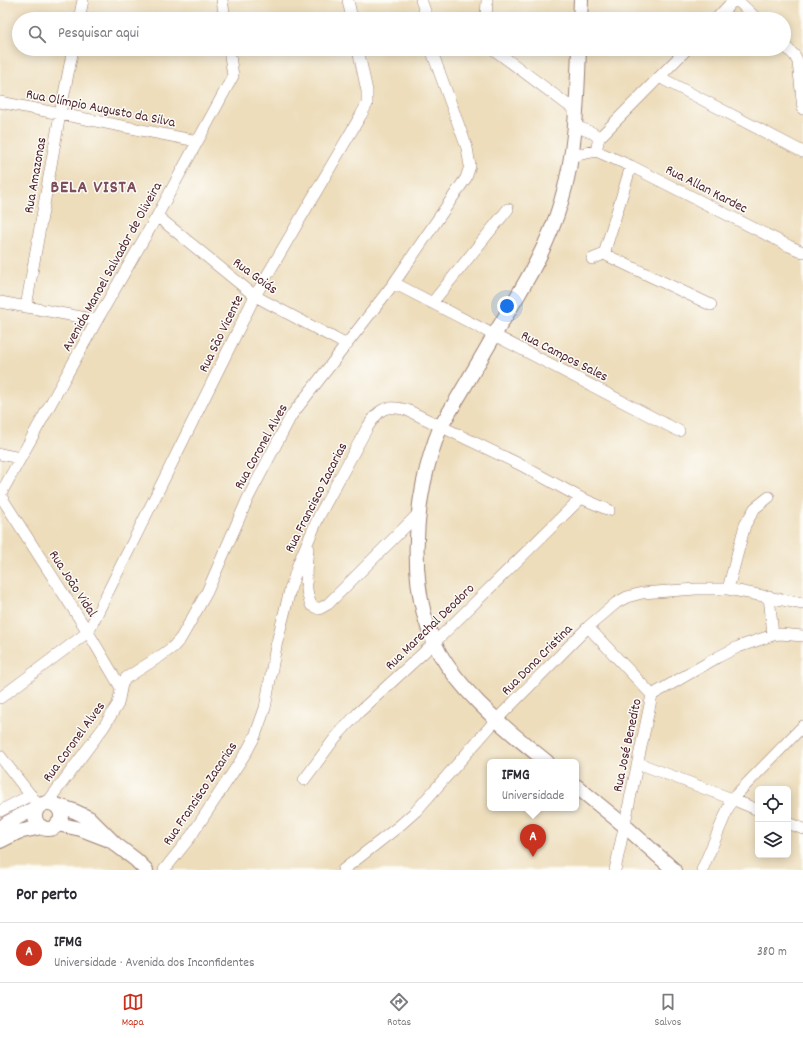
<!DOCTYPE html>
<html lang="pt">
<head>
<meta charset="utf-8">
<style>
	:root { --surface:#fff; --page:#f2f2f3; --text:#2b2b33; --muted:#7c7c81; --line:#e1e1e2; --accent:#c8321e }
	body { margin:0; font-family:Dekko,sans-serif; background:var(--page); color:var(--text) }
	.controls { position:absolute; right:12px; bottom:12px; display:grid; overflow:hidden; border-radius:6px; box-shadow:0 2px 10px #0003 }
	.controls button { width:36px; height:36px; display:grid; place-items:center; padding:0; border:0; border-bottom:1px solid var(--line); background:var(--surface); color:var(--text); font:20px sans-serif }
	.you { position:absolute; left:507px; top:306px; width:14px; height:14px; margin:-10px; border:3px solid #fff; border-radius:50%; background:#1a73e8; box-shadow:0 0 0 6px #1a73e833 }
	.badge { display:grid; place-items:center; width:26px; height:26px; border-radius:50%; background:var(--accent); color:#fff; font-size:13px; font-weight:700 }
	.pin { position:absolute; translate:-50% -33px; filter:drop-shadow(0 1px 2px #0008) }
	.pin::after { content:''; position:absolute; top:21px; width:14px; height:12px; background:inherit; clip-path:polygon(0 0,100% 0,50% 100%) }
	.popup { position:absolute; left:487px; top:759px; width:92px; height:52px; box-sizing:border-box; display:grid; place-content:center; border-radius:6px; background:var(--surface); filter:drop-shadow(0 1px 3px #0005); font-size:13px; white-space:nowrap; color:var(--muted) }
	.popup b { font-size:15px; color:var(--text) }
	.popup::after { content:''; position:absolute; left:50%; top:100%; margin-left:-8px; border:8px solid transparent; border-top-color:var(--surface) }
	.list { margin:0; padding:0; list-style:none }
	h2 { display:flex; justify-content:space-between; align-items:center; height:52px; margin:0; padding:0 16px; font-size:17px }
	h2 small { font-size:13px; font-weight:400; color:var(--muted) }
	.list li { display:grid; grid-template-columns:26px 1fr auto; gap:12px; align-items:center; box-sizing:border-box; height:60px; padding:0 16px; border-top:1px solid var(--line) }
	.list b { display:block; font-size:15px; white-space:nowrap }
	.list p { margin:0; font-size:13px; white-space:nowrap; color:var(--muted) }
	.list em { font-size:13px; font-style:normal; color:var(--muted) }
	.icon { flex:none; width:22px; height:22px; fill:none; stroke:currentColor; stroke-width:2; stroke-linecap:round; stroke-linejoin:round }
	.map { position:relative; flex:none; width:803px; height:870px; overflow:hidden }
	.search { position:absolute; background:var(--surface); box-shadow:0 2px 10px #0003; left:12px; right:12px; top:12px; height:44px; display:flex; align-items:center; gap:10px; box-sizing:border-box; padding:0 14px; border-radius:22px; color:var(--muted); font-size:15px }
	.sheet { height:112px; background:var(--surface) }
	nav { display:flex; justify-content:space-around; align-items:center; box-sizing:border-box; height:56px; border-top:1px solid var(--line); background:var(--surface); font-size:11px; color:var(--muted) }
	nav a { display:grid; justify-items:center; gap:2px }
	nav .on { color:var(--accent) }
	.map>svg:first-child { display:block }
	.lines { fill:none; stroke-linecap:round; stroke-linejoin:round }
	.minor-casing { stroke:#9c7e73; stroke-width:12 }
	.major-casing { stroke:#9c7e73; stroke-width:16 }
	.minor { stroke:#fff; stroke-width:11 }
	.major { stroke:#fff; stroke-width:14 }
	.labels { text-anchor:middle; stroke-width:3; stroke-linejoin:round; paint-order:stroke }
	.street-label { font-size:14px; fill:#4a1f2b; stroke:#fdfcf7 }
	.district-label { font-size:18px; font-weight:bold; letter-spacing:1px; fill:#7d4e5e; stroke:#fdfcf7 }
</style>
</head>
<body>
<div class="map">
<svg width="803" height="870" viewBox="0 0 803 870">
	<rect width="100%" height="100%" fill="#fdfcf7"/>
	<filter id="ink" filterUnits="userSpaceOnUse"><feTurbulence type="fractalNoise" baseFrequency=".025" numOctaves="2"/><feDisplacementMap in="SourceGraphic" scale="8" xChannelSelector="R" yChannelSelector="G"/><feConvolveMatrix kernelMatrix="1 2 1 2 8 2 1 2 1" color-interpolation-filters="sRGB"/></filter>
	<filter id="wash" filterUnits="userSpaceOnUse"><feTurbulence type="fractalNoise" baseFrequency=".012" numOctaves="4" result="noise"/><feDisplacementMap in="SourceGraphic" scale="16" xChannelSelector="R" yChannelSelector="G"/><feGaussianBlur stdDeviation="0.9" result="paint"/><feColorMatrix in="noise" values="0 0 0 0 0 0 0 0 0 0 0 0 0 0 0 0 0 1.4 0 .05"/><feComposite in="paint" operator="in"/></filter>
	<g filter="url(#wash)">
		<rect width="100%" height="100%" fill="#edddbb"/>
	</g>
	<g filter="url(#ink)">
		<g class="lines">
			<!-- minor casing -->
			<g class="minor-casing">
				<path id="minor" d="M222 0 225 19
					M348 0 352 19
					M421 0 428 19
					M737 0 757 19
					M79 19 83 0
					M486 19 487 0
					M716 19 734 0
					M784 45 795 56 798 62 803 109
					M493 49 576 111
					M659 77 803 152
					M0 102 197 141
					M599 138 687 49
					M596 151 631 166 789 246 803 252
					M571 156 596 151 599 138 593 133 575 126
					M157 216 255 296 347 345
					M604 254 631 166
					M592 259 604 254 711 305
					M394 283 679 431
					M0 302 97 320
					M432 303 508 209
					M26 307 60 114 73 49
					M0 454 20 458
					M0 495 97 320 157 216 233 76 229 49
					M0 495 88 632 121 688
					M308 549C306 567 304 588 311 605L319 609 328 604 420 512
					M728 589 745 525 755 508 769 497
					M769 596 773 635
					M588 627 652 695
					M0 698 88 632 255 296 361 115 367 104V91L358 49
					M0 756 39 806
					M638 763 732 799 758 810
					M304 780 335 738 358 713 434 643 581 498
					M47 803 103 728 118 704 122 684 126 678 162 655 173 647 181 638 207 592 248 498 291 416 394 283 466 178 470 166 467 148 431 49
					M0 811 31 795
					M788 823 803 829
					M164 870 191 836 247 751 255 736 265 708 276 646 290 590 299 562 319 516 367 428C379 409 384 404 407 410L519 464 581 498 609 510
					M343 870 398 827 416 811 496 720 588 627 616 603 627 597 642 593 696 589H728L803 604
					M615 870 652 695 718 657 738 647 773 635 780 634 803 636
					M702 870 732 799 803 726"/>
			</g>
			<!-- major casing -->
			<g class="major-casing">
				<path id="major" d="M580 19 581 0
					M547 762C511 733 474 704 447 665 403 602 412 495 441 426 461 393 480 360 499 327 523 287 548 247 561 202 576 153 577 100 579 49
					M576 786 625 826 674 870
					M51 803 74 811 89 818 114 843 136 860 146 870
					M35 816a13 13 0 1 1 26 0a13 13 0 1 1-26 0Z
					M57 824 81 829 107 839
					M0 829 7 823 39 806
					M0 841 18 832 42 827"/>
			</g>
			<!-- minor -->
			<use href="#minor" class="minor"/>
			<!-- major -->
			<use href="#major" class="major"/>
		</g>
	</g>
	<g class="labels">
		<!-- street labels -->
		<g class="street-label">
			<text transform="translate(101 107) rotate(11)" y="5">Rua Olímpio Augusto da Silva</text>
			<text transform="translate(34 175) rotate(-80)" y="5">Rua Amazonas</text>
			<text transform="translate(707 188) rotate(27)" y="5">Rua Allan Kardec</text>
			<text transform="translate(111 266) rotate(-61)" y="5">Avenida Manoel Salvador de Oliveira</text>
			<text transform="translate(256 275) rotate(36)" y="5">Rua Goiás</text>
			<text transform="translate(220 333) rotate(-64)" y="5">Rua São Vicente</text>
			<text transform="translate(565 355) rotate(27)" y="5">Rua Campos Sales</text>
			<text transform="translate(260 446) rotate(-61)" y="5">Rua Coronel Alves</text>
			<text transform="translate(315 497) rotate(-63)" y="5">Rua Francisco Zacarias</text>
			<text transform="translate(74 583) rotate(57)" y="5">Rua João Vidal</text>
			<text transform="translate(429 626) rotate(-44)" y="5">Rua Marechal Deodoro</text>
			<text transform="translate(536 659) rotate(-45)" y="5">Rua Dona Cristina</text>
			<text transform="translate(73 741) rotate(-54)" y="5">Rua Coronel Alves</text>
			<text transform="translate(626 745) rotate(-78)" y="5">Rua José Benedito</text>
			<text transform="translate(199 793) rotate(-56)" y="5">Rua Francisco Zacarias</text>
		</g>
		<!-- district labels -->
		<g class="district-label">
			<text x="94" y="192">BELA VISTA</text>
		</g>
	</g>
</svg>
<div class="controls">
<button><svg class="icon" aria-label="locate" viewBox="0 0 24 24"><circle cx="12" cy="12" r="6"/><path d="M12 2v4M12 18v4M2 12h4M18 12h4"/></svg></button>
<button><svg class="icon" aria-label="layers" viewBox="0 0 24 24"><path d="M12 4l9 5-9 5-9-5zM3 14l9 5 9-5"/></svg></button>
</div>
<div class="you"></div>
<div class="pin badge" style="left:533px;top:857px">A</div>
<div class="popup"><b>IFMG</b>Universidade</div>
<div class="search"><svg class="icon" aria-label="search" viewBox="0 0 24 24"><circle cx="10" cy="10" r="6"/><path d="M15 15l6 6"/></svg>Pesquisar aqui</div>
</div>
<section class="sheet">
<h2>Por perto<small></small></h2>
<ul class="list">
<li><span class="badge">A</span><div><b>IFMG</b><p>Universidade · Avenida dos Inconfidentes</p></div><em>380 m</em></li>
</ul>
</section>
<nav>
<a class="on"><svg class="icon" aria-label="map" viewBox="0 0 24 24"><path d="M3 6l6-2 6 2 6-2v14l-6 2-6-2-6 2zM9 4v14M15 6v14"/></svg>Mapa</a>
<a><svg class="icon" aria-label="directions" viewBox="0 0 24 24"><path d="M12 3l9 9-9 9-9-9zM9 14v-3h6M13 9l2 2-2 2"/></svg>Rotas</a>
<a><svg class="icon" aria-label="saved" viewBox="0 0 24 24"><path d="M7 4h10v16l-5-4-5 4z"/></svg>Salvos</a>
</nav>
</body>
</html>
